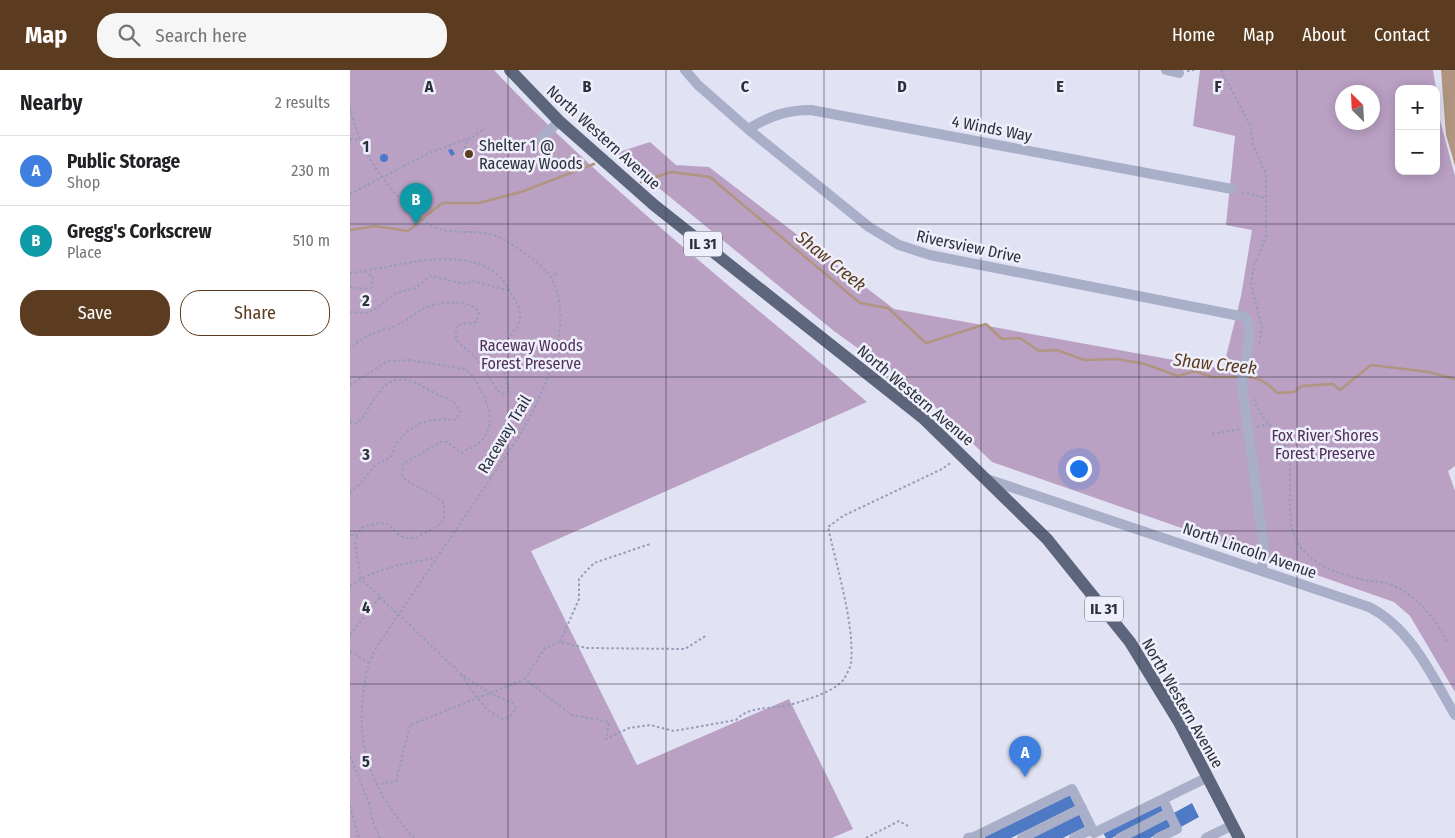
<!DOCTYPE html>
<html lang="en">
<head>
<meta charset="utf-8">
<style>
	:root { --surface:#fff; --page:#f6f6f6; --text:#202124; --muted:#757577; --line:#e0e0e0; --accent:#5c3c20 }
	body { margin:0; font-family:"Fira Sans Condensed",sans-serif; background:var(--page); color:var(--text) }
	.controls { position:absolute; right:15px; top:15px; display:grid; overflow:hidden; border-radius:10px; box-shadow:0 2px 12px #0003 }
	.controls button { width:45px; height:45px; display:grid; place-items:center; padding:0; border:0; border-bottom:1px solid var(--line); background:var(--surface); color:var(--text); font:25px sans-serif }
	.compass { position:absolute; left:985px; top:15px; width:45px; height:45px; border-radius:50%; background:var(--surface); box-shadow:0 2px 12px #0003; rotate:336deg }
	.you { position:absolute; left:728px; top:398px; width:18px; height:18px; margin:-12px; border:4px solid #fff; border-radius:50%; background:#1a73e8; box-shadow:0 0 0 8px #1a73e833 }
	.badge { display:grid; place-items:center; width:32px; height:32px; border-radius:50%; background:var(--accent); color:#fff; font-size:16px; font-weight:700 }
	.pin { position:absolute; translate:-50% -41px; filter:drop-shadow(0 1px 2px #0008) }
	.pin::after { content:''; position:absolute; top:26px; width:18px; height:15px; background:inherit; clip-path:polygon(0 0,100% 0,50% 100%) }
	.list { margin:0; padding:0; list-style:none }
	h2 { display:flex; justify-content:space-between; align-items:center; height:65px; margin:0; padding:0 20px; font-size:21px }
	h2 small { font-size:16px; font-weight:400; color:var(--muted) }
	.list li { display:grid; grid-template-columns:32px 1fr auto; gap:15px; align-items:center; box-sizing:border-box; height:70px; padding:0 20px; border-top:1px solid var(--line) }
	.list b { display:block; font-size:19px; white-space:nowrap }
	.list p { margin:0; font-size:16px; white-space:nowrap; color:var(--muted) }
	.list em { font-size:16px; font-style:normal; color:var(--muted) }
	.actions { display:flex; gap:10px; padding:15px 20px }
	.actions a { flex:1; padding:11px 0; border:1px solid var(--accent); border-radius:20px; text-align:center; font-size:18px; color:var(--accent) }
	.actions .main { background:var(--accent); color:#fff }
	.icon { flex:none; width:28px; height:28px; fill:none; stroke:currentColor; stroke-width:2; stroke-linecap:round; stroke-linejoin:round }
	.map { position:relative; flex:none; width:1105px; height:768px; overflow:hidden }
	header { display:flex; align-items:center; gap:30px; box-sizing:border-box; height:70px; padding:0 25px; background:var(--accent); color:#fff }
	header strong { font-size:24px }
	nav { display:flex; gap:28px; margin-inline-start:auto; font-size:18px }
	.search { width:350px; height:45px; background:var(--page); display:flex; align-items:center; gap:12px; box-sizing:border-box; padding:0 18px; border-radius:20px; color:var(--muted); font-size:19px }
	main { display:flex }
	aside { flex:1; background:var(--surface) }
	.map>svg:first-child { display:block }
	.green { fill:#baa0c3; fill-rule:evenodd }
	.water { fill:#b19580 }
	.lines { fill:none; stroke-linecap:round; stroke-linejoin:round }
	.stream { stroke:#b19580; stroke-width:2.5 }
	.building { fill:#4d79c5 }
	.path { stroke:#969cb8; stroke-width:2; stroke-dasharray:2.5 2.5; stroke-linecap:butt }
	.minor { stroke:#a9aec9; stroke-width:10 }
	.major { stroke:#5c657c; stroke-width:12 }
	.grid { fill:none; stroke:#2b303a; stroke-width:1; stroke-opacity:0.55 }
	.poi-dot { fill:#5c3c20; stroke:#eeeffb; stroke-width:2 }
	.labels { text-anchor:middle; stroke-width:5; stroke-linejoin:round; paint-order:stroke }
	.shield { fill:#eeeffb; stroke:#666974; stroke-width:1 }
	.shield-label { font-size:15px; font-weight:bold; fill:#2b303a }
	.street-label { font-size:16px; fill:#2b303a; stroke:#eeeffb }
	.poi-label { font-size:16px; fill:#2b303a; stroke:#eeeffb; text-anchor:start }
	.park-label { font-size:16px; fill:#4f2f59; stroke:#eeeffb }
	.water-label { font-size:18px; font-style:italic; fill:#5c3c20; stroke:#eeeffb }
	.grid-label { font-size:16px; text-anchor:middle; font-weight:bold; fill:#2b303a; stroke:#eeeffb; stroke-width:5; stroke-linejoin:round; paint-order:stroke }
</style>
</head>
<body>
<header>
<strong>Map</strong>
<div class="search"><svg class="icon" aria-label="search" viewBox="0 0 24 24"><circle cx="10" cy="10" r="6"/><path d="M15 15l6 6"/></svg>Search here</div>
<nav><a>Home</a><a>Map</a><a>About</a><a>Contact</a></nav>
</header>
<main>
<aside>
<h2>Nearby<small>2 results</small></h2>
<ul class="list">
<li><span class="badge" style="background:#3f7fe0">A</span><div><b>Public Storage</b><p>Shop</p></div><em>230 m</em></li>
<li><span class="badge" style="background:#0f9aa8">B</span><div><b>Gregg's Corkscrew</b><p>Place</p></div><em>510 m</em></li>
</ul>
<div class="actions"><a class="main">Save</a><a>Share</a></div>
</aside>
<div class="map">
<svg width="1105" height="768" viewBox="0 0 1105 768">
	<rect width="100%" height="100%" fill="#e1e3f4"/>
	<!-- green -->
	<path class="green" d="M0 0H144C258 121 391 224 517 332L181 481 287 695 439 629 503 759 482 768H0Z
		M850 0H1083L1086 19H1049V101H1086V23L1090 50 1105 106V396L1098 401 1105 421V622L1060 546 1044 532 642 392 574 326 484 261 266 83 300 72 326 95 359 97 544 239 873 299 891 226 902 160 876 155 885 66 843 56ZM992 22H1022V52H992Z"/>
	<!-- water -->
	<path class="water" d="M1091 0H1105V96L1096 65Z"/>
	<g class="lines">
		<!-- stream -->
		<path class="stream" d="M291 112 321 102 360 107 510 233 538 238 576 273 636 254 652 269 670 268 689 281 707 280 734 290 767 289 795 294 828 306 845 301 862 307H891
			M0 160 25 156 58 161 92 133H129L171 122 244 94
			M896 307C910 308 918 313 927 323L944 322 952 316 983 314 990 320 1021 295 1079 302 1105 309"/>
	</g>
	<!-- building -->
	<path class="building" d="M102 79 105 84 101 86 98 80Z
		M116 80 125 83 122 89 114 86Z
		M30 88a4 4 0 1 1 8 0a4 4 0 1 1-8 0Z
		M720 723 726 736 661 768H635L634 765Z
		M810 732 815 741 762 768H756L752 761Z
		M842 733 849 747 829 758 822 744Z
		M729 744 735 757 713 768H680Z
		M817 747 823 756 800 768H777Z"/>
	<g class="lines">
		<!-- path -->
		<path class="path" d="M871 0 900 55 903 74 916 105V167L904 196 901 215 912 257 909 276
			M837 1 844 0
			M0 38C10 80 32 114 64 142 71 148 78 155 86 158 105 165 127 159 146 166 156 170 164 176 173 182 185 190 198 200 204 214 224 259 193 323 172 362L28 575C18 591 15 607 13 626 6 684 26 725 64 768
			M0 69 9 70
			M113 83 118 68
			M892 122 916 128
			M0 124 81 82 123 67 135 58
			M0 203C47 198 134 165 161 223 165 231 171 239 170 248 170 258 160 262 158 271L170 297 168 300 154 302 159 321 153 324 148 321 126 288 106 270V258L108 255 126 252 129 243C120 227 85 232 71 240 63 245 54 252 45 256 23 264 19 262 0 279
			M200 207 207 203
			M0 217 15 219 21 218 23 207 14 201
			M0 242 16 243 25 239 46 223 65 218 81 206 114 214 124 211 159 221
			M0 315 38 291 60 290 114 299C124 305 128 315 133 324 141 342 145 359 128 374 123 378 116 379 111 383L97 372H90L53 394 52 406C67 421 78 417 94 434V447L91 454 66 468H56L49 465 38 454 28 453 13 457 7 465H0
			M904 329C910 351 933 362 938 384 945 416 930 456 955 482 970 499 995 506 1016 510 1024 512 1032 512 1039 514 1063 522 1087 549 1097 572
			M0 352 4 354C15 350 15 342 21 334 38 304 54 304 81 321 93 329 105 327 110 342L105 350C79 347 62 353 46 374 43 378 44 383 40 388 16 396 20 409 0 422
			M907 357 918 354
			M862 364 890 359
			M0 516C23 499 57 493 84 488
			M30 527 111 604 141 624 163 633 166 638 161 646 153 649C134 642 122 621 111 604
			M0 565 30 527 11 509 5 476 7 465
			M210 572 229 529V509L244 493 300 474
			M0 581 19 593
			M175 609 194 579 210 572 237 578 335 579 357 565
			M0 686 19 733 23 752 30 768
			M26 715 46 711 60 655 175 609 222 645 259 652 256 669 279 658 300 655 324 661 386 650C400 635 420 640 439 635 453 631 485 622 494 609 496 605 501 597 501 592 505 556 486 494 478 457L493 446 592 399 602 392
			M0 736 9 768
			M516 768 549 751 558 756"/>
		<!-- minor -->
		<path class="minor" d="M335 0 348 15 398 59 519 157 549 175 580 185 895 247C906 263 892 296 892 315L914 478 912 500
			M816 0 829 3
			M398 59C420 46 436 40 461 40L882 119
			M191 69 209 51
			M637 409 1019 537C1061 558 1082 606 1105 645
			M618 768 624 767 722 719 744 763 858 707
			M672 768 732 738
			M724 768 742 759
			M770 768 819 743 813 729
			M808 768 827 759 819 743
			M856 768 883 755"/>
		<!-- major -->
		<path class="major" d="M160 0 209 51 304 135 573 348 697 469 780 572 829 652 889 768"/>
	</g>
	<!-- grid -->
	<path class="grid" d="M158 0V768M316 0V768M474 0V768M631 0V768M789 0V768M947 0V768M0 154H1105M0 307H1105M0 461H1105M0 614H1105"/>
	<!-- markers -->
	<circle class="poi-dot" cx="119" cy="84" r="5"/>
	<g class="labels">
		<!-- shield labels -->
		<g class="shield">
			<rect x="334" y="161.5" width="38" height="25" rx="4"/>
			<rect x="735" y="526.5" width="38" height="25" rx="4"/>
		</g>
		<g class="shield-label">
			<text x="353" y="179">IL 31</text>
			<text x="754" y="544">IL 31</text>
		</g>
		<!-- street labels -->
		<g class="street-label">
			<text transform="translate(642 58) rotate(11)" y="6">4 Winds Way</text>
			<text transform="translate(254 67) rotate(42)" y="6">North Western Avenue</text>
			<text transform="translate(619 176) rotate(12)" y="6">Riversview Drive</text>
			<text transform="translate(566 325) rotate(40)" y="6">North Western Avenue</text>
			<text transform="translate(154 364) rotate(-59)" y="6">Raceway Trail</text>
			<text transform="translate(900 480) rotate(19)" y="6">North Lincoln Avenue</text>
			<text transform="translate(833 633) rotate(60)" y="6">North Western Avenue</text>
		</g>
		<!-- poi labels -->
		<g class="poi-label">
			<text x="129" y="81">Shelter 1 @<tspan x="129" dy="18">Raceway Woods</tspan></text>
		</g>
		<!-- park labels -->
		<g class="park-label">
			<text x="181" y="281">Raceway Woods<tspan x="181" dy="18">Forest Preserve</tspan></text>
			<text x="975" y="371">Fox River Shores<tspan x="975" dy="18">Forest Preserve</tspan></text>
		</g>
		<!-- water labels -->
		<g class="water-label">
			<text transform="translate(481 191) rotate(39)" y="6">Shaw Creek</text>
			<text transform="translate(865 294) rotate(6)" y="6">Shaw Creek</text>
		</g>
	</g>
	<g class="grid-label">
		<text x="79" y="22">A</text>
		<text x="237" y="22">B</text>
		<text x="395" y="22">C</text>
		<text x="552" y="22">D</text>
		<text x="710" y="22">E</text>
		<text x="868" y="22">F</text>
		<text x="16" y="82">1</text>
		<text x="16" y="236">2</text>
		<text x="16" y="390">3</text>
		<text x="16" y="543">4</text>
		<text x="16" y="697">5</text>
	</g>
</svg>
<div class="controls">
<button>+</button>
<button>−</button>
</div>
<svg class="compass" viewBox="-18 -18 36 36"><path d="M0-13l5 13h-10z" fill="#e53935"/><path d="M0 13l5-13h-10z" fill="#757577"/></svg>
<div class="you"></div>
<div class="pin badge" style="left:675px;top:707px;background:#3f7fe0">A</div>
<div class="pin badge" style="left:66px;top:154px;background:#0f9aa8">B</div>
</div>
</main>
</body>
</html>
